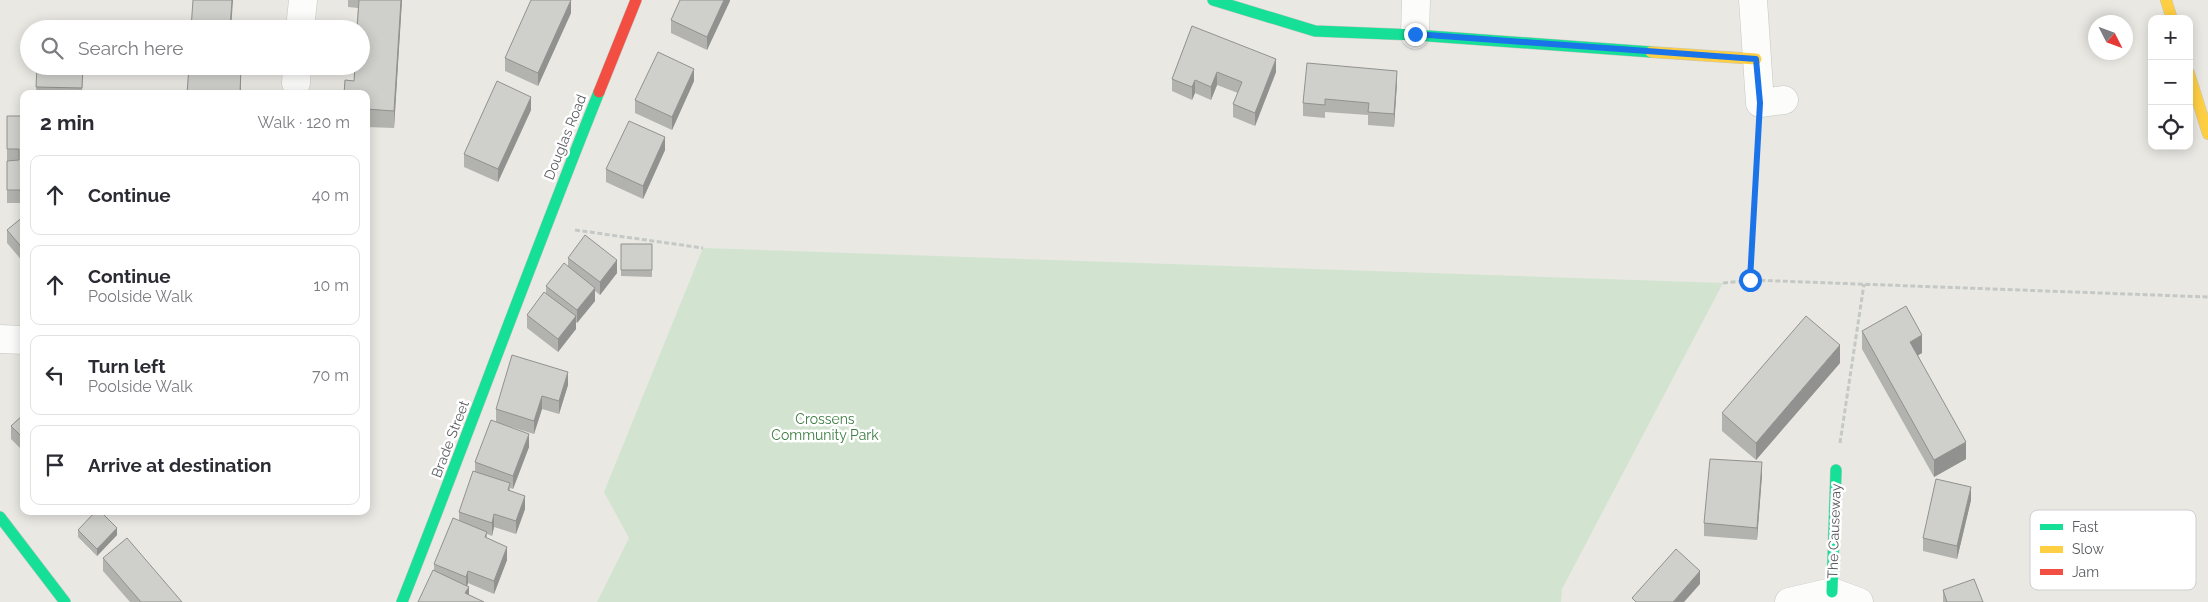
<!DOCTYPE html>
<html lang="en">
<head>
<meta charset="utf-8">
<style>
	:root { --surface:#fff; --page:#f7f7f7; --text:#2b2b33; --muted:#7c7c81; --line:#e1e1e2 }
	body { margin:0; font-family:Raleway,sans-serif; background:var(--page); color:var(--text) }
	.controls { position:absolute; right:15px; top:15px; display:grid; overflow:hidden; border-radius:10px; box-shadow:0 2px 12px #0003 }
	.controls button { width:45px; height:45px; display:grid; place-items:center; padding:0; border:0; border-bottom:1px solid var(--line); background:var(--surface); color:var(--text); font:25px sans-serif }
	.compass { position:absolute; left:2088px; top:15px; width:45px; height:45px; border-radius:50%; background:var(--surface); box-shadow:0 2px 12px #0003; rotate:132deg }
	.stop { position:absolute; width:15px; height:15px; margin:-11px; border:4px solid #1a73e8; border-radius:50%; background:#fff }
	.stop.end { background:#1a73e8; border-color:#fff; box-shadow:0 1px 5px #0008 }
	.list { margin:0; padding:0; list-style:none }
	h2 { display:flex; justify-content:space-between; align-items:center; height:65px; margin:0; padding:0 20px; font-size:21px }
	h2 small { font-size:16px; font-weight:400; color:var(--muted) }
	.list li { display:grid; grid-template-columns:32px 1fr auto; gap:15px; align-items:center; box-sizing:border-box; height:80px; margin:0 10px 10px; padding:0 10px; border:1px solid var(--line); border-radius:10px }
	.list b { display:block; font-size:19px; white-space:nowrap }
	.list p { margin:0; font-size:16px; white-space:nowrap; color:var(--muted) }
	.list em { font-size:16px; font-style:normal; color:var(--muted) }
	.icon { flex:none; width:28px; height:28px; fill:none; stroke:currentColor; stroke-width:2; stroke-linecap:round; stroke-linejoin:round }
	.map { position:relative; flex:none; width:2208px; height:602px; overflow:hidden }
	.search { position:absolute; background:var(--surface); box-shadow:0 2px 12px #0003; left:20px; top:20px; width:350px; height:55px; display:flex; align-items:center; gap:12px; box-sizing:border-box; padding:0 18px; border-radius:28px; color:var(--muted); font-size:19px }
	.panel { position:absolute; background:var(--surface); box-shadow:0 2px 12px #0003; left:20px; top:90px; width:350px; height:425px; border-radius:10px }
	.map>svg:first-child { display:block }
	.green { fill:#d2e4d0 }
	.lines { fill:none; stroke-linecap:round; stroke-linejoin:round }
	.street-casing { stroke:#c6c6c5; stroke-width:29 }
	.fast-casing { stroke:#c5c5c3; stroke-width:12 }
	.slow-casing { stroke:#c5c5c3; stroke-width:12 }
	.jam-casing { stroke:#c5c5c3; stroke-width:12 }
	.path { stroke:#c5c9c6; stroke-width:3; stroke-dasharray:5 2.5; stroke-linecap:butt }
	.street { stroke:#fcfcfb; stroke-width:28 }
	.fast { stroke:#16e098; stroke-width:11 }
	.slow { stroke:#ffcf43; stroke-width:11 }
	.jam { stroke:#f24e42; stroke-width:11 }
	.wall { fill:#b2b2af }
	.shaded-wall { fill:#91918f }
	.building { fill:#cfcfcc; stroke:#91918f }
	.route { stroke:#1a73e8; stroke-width:6 }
	.labels { text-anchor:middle; stroke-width:5; stroke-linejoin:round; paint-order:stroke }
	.street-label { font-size:14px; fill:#5a5c60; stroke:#fff }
	.park-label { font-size:14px; fill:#3d7c42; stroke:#fff }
	.key { fill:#fff; stroke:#cececf; stroke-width:1 }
	.key-label { font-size:14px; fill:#5a5c60 }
</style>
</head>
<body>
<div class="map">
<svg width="2208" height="602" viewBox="0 0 2208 602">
	<rect width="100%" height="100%" fill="#e9e8e3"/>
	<!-- green -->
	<path class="green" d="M703 248 1723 283 1562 589 1561 602H597L629 538 604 492Z"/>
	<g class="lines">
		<!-- street casing -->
		<g class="street-casing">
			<path id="street" d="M1753 0 1760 103 1784 100
				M300 29 303 0
				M1415 35 1416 0
				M296 83 297 66
				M0 339 24 340
				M1789 602 1832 592 1859 602"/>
		</g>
		<!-- fast casing -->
		<g class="fast-casing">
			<path id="fast" d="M1213 0 1315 31 1415 35 1651 52
				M0 517 65 602
				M1832 592 1836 470
				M402 602C469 432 531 261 599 92"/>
		</g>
		<!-- slow casing -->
		<g class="slow-casing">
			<path id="slow" d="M2166 0 2172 19
				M1651 52 1756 59
				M2189 73 2208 134"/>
		</g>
		<!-- jam casing -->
		<g class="jam-casing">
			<path id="jam" d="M599 92 636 0"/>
		</g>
		<!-- path -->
		<path class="path" d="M575 230 703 248
			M1751 280 1759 131
			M1723 283 1751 280 2208 297
			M1840 443 1864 284"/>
		<!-- street -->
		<use href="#street" class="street"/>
		<!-- fast -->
		<use href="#fast" class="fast"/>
		<!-- slow -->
		<use href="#slow" class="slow"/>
		<!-- jam -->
		<use href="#jam" class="jam"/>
	</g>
	<!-- wall -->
	<path class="wall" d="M348 0H402L394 128 366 127V94L354 81 358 8 348 7Z
		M730 0 707 50 671 33V20Z
		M571 13 538 86 505 71V58Z
		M1192 26 1276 72 1255 126 1233 117V104L1238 93 1217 85 1211 100 1195 93 1192 100 1172 91V79Z
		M37 66H83L82 94H36Z
		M694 81 672 130 635 113V100Z
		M1397 83 1394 127 1368 125V115L1325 112V118L1303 116V103Z
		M531 110 498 182 464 167V154Z
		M7 116H24V203H7Z
		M665 150 643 199 606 182V169Z
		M24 216V263L7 243V230Z
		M621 244H652V277L621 276Z
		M568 258 617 273 600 295 595 291V301L577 323 576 322V329L558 352 527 328V315L546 294V286L568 266Z
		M1862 331 1922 353 1918 355 1966 459 1934 477 1862 349Z
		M1840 363 1756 460 1722 431V413Z
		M568 385 559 414 542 409 534 434 502 424 529 447 513 489 510 488V491L525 509 516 534 494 527 492 536 487 534V538L507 560 494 594 468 583 467 586 469 595 418 602 434 571V564L459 521V512L475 472V462L496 422V409Z
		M24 414V452L11 439V426Z
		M1762 475 1757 540 1704 536V523Z
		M1971 500 1957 559 1923 551V538Z
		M78 530 117 535 97 556 78 537Z
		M103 558 182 602H130L103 571Z
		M1943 590 1983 602H1943Z"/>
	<!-- shaded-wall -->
	<path class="shaded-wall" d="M232 0H233L231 29H230Z
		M401 0H402L394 128V111Z
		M571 0V13L538 86V73Z
		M724 0H730V1L707 50V37Z
		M1276 59V72L1255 126V113Z
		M241 66V94H240Z
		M694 69V81L672 130V117Z
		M1397 71V83L1394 127V114Z
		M1217 72V85L1211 100V87Z
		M1195 80V93L1192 100V87Z
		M531 97V110L498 182V169Z
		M665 137V150L643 199V186Z
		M617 260V273L600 295V282Z
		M595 288V301L577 323V310Z
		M576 316V329L558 352V339Z
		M1922 335V353L1910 360V342Z
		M1840 345V363L1756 460V443Z
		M568 372V385L559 414V401Z
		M542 396V409L534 434V421Z
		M529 434V447L513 489V476Z
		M1966 442V459L1934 477V460Z
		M1762 462V475L1757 540V528Z
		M1971 487V500L1957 559V546Z
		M525 496V509L516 534V521Z
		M494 514V527L492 536V523Z
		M117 528V535L97 556V549Z
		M507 547V560L494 594V581Z
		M468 571V583L466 590V577Z
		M1700 571V584L1684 602H1673Z
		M469 587V600L465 593Z"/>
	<!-- building -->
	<path class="building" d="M193 0H232L230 29H191Z
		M359 0H401L394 111 366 109V94H344L345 80 354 81 355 66H361V29H357Z
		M531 0H571L538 73 505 58Z
		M680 0H724L707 37 671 20Z
		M36 23H84V29H36Z
		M1192 26 1276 59 1255 113 1233 104 1242 82 1217 72 1211 87 1195 80 1192 87 1172 79Z
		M658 52 694 69 672 117 635 100Z
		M1307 63 1397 71 1394 114 1368 112 1369 103 1325 99V105L1303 103Z
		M37 66H83L82 88 36 87Z
		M189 66H241L240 94H187Z
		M497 81 531 97 498 169 464 154Z
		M7 116H24V190H7V161L19 160V149H7Z
		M629 121 665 137 643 186 606 169Z
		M24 216V250L7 230Z
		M585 235 617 260 600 282 568 258Z
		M621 244H652V270H621Z
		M564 263 595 288 577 310 546 286Z
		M544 292 576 316 558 339 527 315Z
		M1906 306 1922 335 1910 342 1966 442 1934 460 1862 331Z
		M1806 316 1840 345 1756 443 1722 413Z
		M512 355 568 372 559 401 542 396 534 421 496 409Z
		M24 414V439L11 426Z
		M491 420 529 434 513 476 475 462Z
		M1710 459 1762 462 1757 528 1704 523Z
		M473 471 510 483 508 490 525 496 516 521 494 514 492 523 459 512Z
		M1936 479 1971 487 1957 546 1923 538Z
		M96 511H100L117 528 97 549 78 530Z
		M453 518 487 532 485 537 507 547 494 581 468 571 466 577 434 564Z
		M127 538 182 602H141L103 558Z
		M1676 549 1700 571 1673 602H1636L1632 598Z
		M433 570 469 587 465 593 484 602H418Z
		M1974 579 1983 602H1947L1943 590Z"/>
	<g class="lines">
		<!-- route -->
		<path class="route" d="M1415 34 1756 59 1760 103 1750 280"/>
	</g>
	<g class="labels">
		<!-- street labels -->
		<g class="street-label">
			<text transform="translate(565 137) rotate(-68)" y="5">Douglas Road</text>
			<text transform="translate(450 439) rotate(-69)" y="5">Brade Street</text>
			<text transform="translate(1834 531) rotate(-88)" y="5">The Causeway</text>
		</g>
		<!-- park labels -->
		<g class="park-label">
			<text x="825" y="424">Crossens<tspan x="825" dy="16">Community Park</tspan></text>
		</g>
	</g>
	<!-- legend -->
	<rect x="2030" y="510" width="166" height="80" rx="8" class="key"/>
	<rect x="2040" y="524" width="23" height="6" fill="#16e098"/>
	<rect x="2040" y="546" width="23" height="7" fill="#ffcf43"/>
	<rect x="2040" y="569" width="23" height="6" fill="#f24e42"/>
	<g class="key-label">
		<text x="2072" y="532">Fast</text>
		<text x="2072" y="554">Slow</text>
		<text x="2072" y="577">Jam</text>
	</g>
</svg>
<div class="controls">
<button>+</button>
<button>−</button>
<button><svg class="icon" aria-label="locate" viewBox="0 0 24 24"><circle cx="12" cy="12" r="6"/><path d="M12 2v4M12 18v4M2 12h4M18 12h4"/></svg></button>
</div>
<svg class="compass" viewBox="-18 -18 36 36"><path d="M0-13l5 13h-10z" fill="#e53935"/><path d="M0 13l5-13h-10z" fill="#7c7c81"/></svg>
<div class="stop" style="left:1750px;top:280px"></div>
<div class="stop end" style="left:1415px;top:34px"></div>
<div class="search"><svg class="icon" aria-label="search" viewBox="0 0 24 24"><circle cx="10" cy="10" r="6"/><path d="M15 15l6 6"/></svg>Search here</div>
<section class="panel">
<h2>2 min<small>Walk · 120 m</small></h2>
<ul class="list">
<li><svg class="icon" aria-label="ahead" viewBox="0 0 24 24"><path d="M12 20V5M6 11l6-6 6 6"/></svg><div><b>Continue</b></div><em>40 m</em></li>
<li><svg class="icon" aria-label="ahead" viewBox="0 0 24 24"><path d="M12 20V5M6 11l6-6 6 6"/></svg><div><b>Continue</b><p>Poolside Walk</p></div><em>10 m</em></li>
<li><svg class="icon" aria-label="left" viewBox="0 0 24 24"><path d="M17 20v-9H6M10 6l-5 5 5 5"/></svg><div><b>Turn left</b><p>Poolside Walk</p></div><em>70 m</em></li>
<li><svg class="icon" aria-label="arrive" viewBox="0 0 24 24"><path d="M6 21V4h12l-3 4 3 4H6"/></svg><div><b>Arrive at destination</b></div></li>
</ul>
</section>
</div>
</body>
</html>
